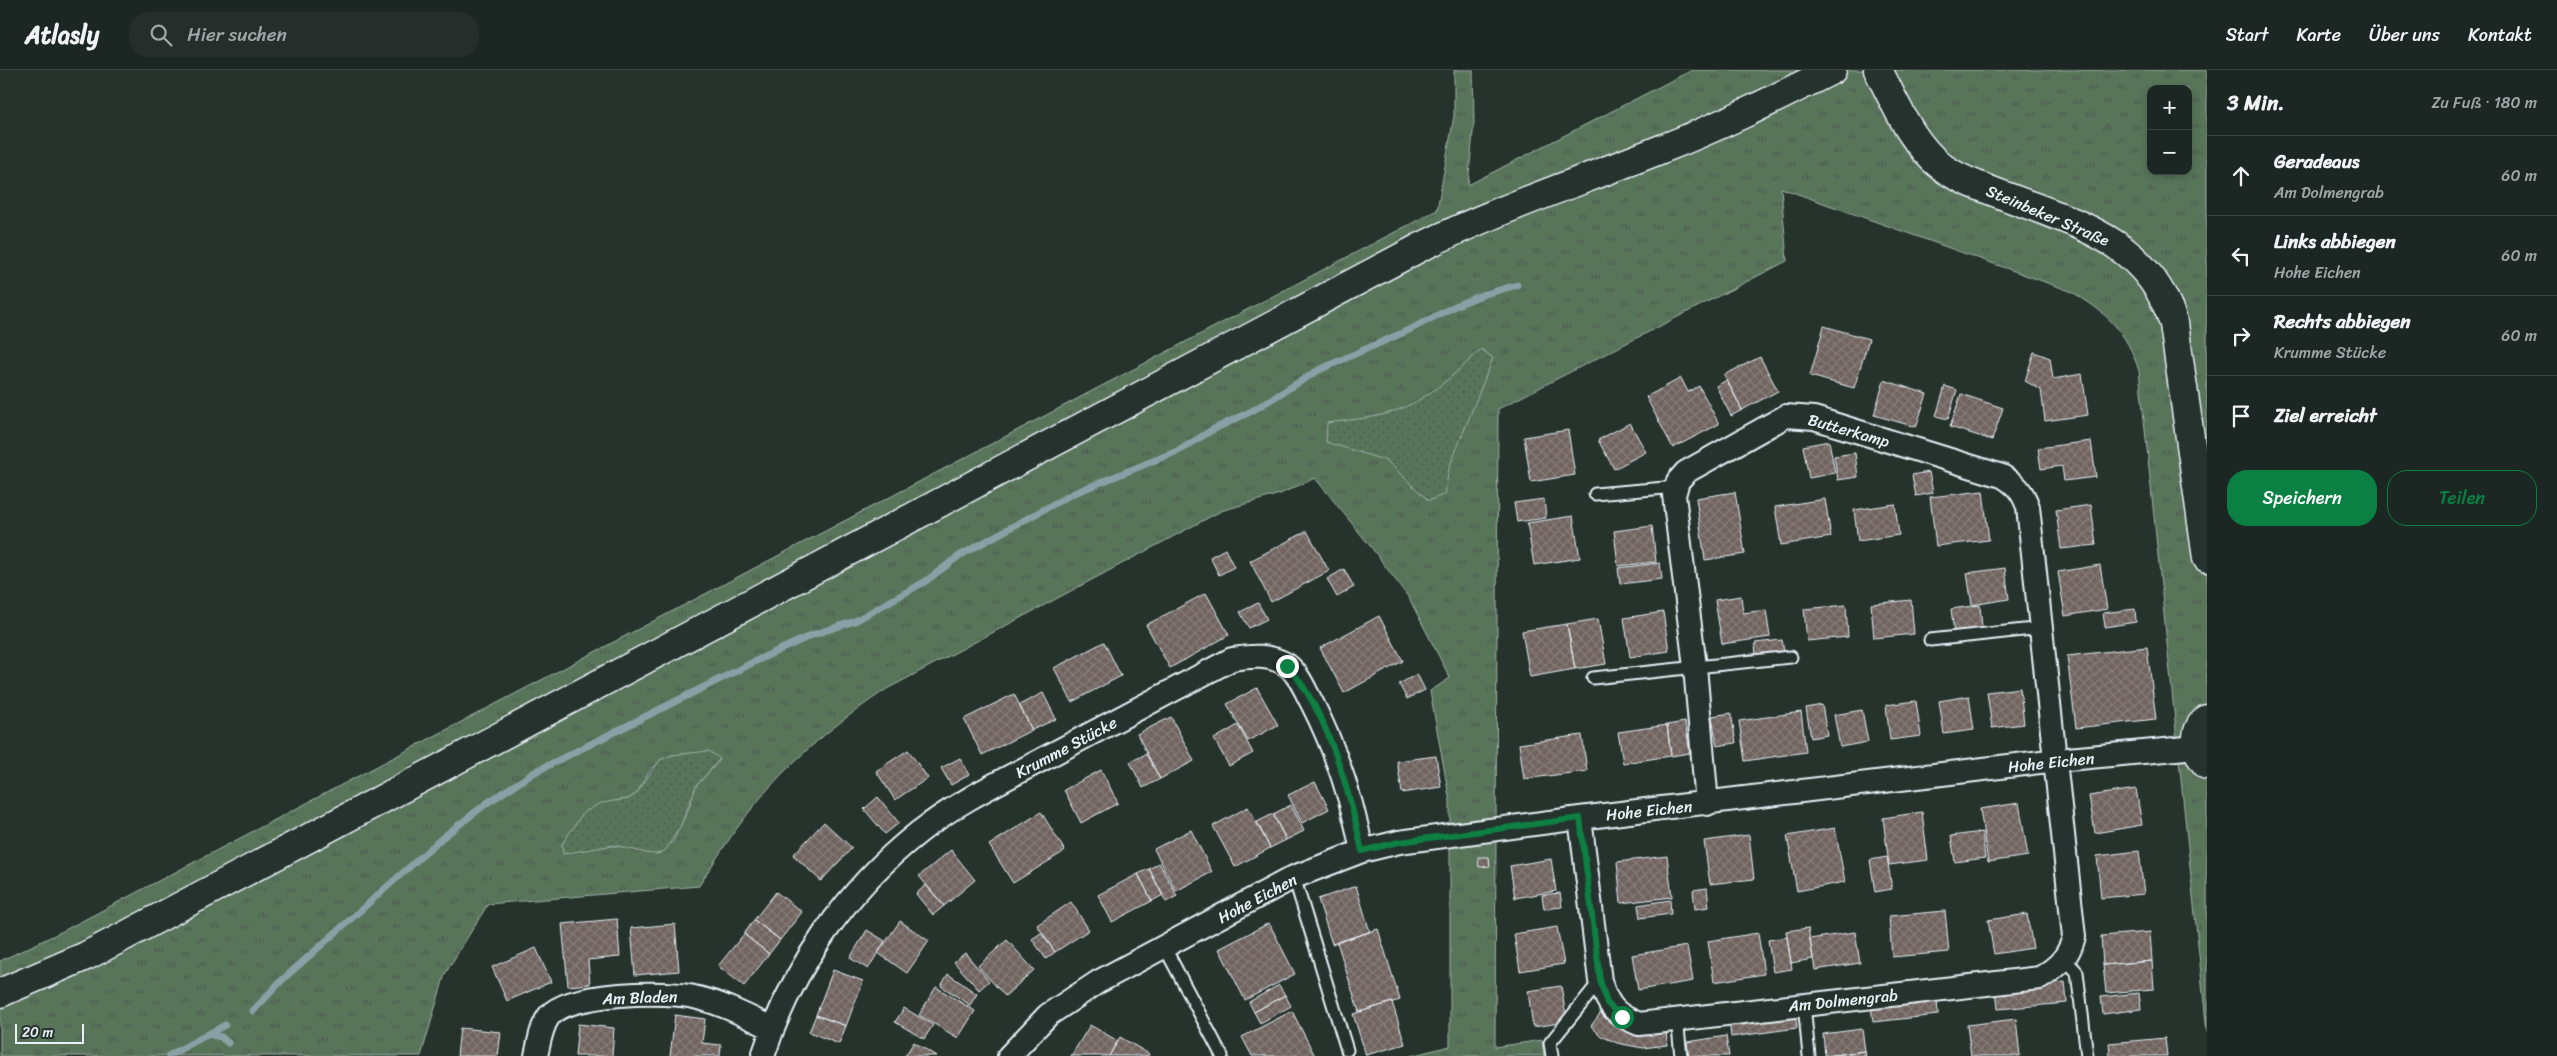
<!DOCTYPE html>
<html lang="de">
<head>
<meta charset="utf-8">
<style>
	:root { --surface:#1c2622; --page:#252e2a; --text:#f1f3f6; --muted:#a0a5a5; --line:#3a4340; --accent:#0b8043 }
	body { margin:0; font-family:Sriracha,sans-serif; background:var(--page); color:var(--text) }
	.controls { position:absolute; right:15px; top:15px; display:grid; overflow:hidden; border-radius:10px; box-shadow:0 2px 8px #0003 }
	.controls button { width:45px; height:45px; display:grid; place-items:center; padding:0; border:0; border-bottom:1px solid var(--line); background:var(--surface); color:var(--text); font:25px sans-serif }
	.scale { position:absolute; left:15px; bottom:12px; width:69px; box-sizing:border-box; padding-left:5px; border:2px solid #e8f1f8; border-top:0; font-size:14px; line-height:18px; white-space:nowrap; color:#e8f1f8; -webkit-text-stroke:4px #26332d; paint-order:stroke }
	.stop { position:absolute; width:15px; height:15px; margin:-11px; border:4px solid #0b8043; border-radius:50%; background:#fff }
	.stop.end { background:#0b8043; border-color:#fff; box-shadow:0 1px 5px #0008 }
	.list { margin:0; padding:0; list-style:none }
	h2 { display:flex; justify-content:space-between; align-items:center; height:65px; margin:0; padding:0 20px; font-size:21px }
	h2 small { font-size:16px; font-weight:400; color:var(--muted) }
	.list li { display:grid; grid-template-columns:32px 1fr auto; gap:15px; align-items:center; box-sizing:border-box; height:80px; padding:0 20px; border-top:1px solid var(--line) }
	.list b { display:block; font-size:19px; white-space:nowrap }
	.list p { margin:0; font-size:16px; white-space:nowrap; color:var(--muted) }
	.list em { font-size:16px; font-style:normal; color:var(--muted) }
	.actions { display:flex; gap:10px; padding:15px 20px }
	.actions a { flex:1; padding:11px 0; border:1px solid var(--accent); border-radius:20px; text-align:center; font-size:18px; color:var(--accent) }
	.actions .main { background:var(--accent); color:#fff }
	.icon { flex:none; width:28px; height:28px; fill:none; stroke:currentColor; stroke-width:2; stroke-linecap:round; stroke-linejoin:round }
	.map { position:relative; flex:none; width:2207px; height:986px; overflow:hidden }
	header { display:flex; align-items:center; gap:30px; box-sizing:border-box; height:70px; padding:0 25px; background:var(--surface); border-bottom:1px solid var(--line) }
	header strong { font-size:24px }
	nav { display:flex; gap:28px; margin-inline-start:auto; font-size:18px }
	.search { width:350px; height:45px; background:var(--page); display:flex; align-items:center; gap:12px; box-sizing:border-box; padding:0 18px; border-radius:20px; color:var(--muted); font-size:19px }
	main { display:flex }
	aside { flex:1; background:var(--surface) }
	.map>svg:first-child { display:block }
	.grass { fill:url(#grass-tufts); stroke:#a0b2a9; fill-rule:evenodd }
	.park { fill:url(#park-dots); stroke:#a0b2a9 }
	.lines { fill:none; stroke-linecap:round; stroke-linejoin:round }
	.stream { stroke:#89a1a6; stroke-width:7 }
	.building { fill:url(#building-cross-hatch); stroke:#e8f1f8 }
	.service-casing { stroke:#e8f1f8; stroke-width:15 }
	.minor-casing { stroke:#e8f1f8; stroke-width:26 }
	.tertiary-casing { stroke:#e8f1f8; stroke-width:31 }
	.service { stroke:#26332d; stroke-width:11 }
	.minor { stroke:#26332d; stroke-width:22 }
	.tertiary { stroke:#26332d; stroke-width:28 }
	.route { stroke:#0b8043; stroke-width:6 }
	.labels { text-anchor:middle; stroke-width:4; stroke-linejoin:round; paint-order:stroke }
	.street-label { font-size:16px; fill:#e8f1f8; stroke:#26332d }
</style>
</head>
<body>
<header>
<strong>Atlasly</strong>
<div class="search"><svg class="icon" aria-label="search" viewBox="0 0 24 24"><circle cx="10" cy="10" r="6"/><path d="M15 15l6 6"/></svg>Hier suchen</div>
<nav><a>Start</a><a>Karte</a><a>Über uns</a><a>Kontakt</a></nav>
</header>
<main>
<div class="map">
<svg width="2207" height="986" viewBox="0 0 2207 986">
	<defs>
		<pattern id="grass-tufts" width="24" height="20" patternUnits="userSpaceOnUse" patternTransform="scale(1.25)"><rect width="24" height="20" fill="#58745a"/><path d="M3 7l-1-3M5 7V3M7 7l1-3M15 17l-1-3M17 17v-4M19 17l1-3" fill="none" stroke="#4e5c51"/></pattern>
		<pattern id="park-dots" width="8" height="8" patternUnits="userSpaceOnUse" patternTransform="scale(1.25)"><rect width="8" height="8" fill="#58745a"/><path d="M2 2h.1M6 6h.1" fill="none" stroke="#4e5c51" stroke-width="1.8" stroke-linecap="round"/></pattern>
		<pattern id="building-cross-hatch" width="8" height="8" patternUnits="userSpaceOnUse" patternTransform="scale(1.25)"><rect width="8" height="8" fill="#71645f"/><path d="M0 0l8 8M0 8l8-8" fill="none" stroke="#857b77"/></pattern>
	</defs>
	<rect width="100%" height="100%" fill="#26332d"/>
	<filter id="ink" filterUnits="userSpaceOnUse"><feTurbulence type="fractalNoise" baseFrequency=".02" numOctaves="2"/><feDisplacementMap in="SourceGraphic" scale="10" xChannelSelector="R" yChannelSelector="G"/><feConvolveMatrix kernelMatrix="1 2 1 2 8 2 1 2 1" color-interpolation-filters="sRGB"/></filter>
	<g filter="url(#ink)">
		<!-- grass -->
		<path class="grass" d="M1454 0H1473L1474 52 1468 115 1692 0H2207V962L2139 301C2127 261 2105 241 2070 221L1781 118 1787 191 1498 339 1495 977 1542 970 1544 986H1410L1450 976V732L1430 621 1450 608 1409 528 1371 477 1315 408 1280 424 1221 441 885 620C848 645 812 673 781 705 749 738 723 777 699 816L488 834 445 904 421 986H0V891L63 861 1437 140 1454 46ZM2151 19H2188V101H2151ZM690 684 720 690 696 716 688 740 672 773C635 777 599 777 562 774L574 758 615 731 628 729 636 724 652 698 672 685Z"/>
		<!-- park -->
		<path class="park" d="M1481 279 1493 288 1449 398 1445 424 1429 431 1387 391 1326 372 1327 353C1346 350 1367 349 1385 344 1424 334 1453 306 1481 279Z
			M709 681 720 689 696 716 681 755 665 781 657 784 646 783 614 775 563 784 562 774 583 743 601 733 628 729 636 724 660 690 672 685Z"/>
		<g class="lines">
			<!-- stream -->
			<path class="stream" d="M253 941 281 911 442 768 487 733 535 702 760 589 812 565 855 551 926 511 959 486 1072 424 1180 380 1212 360 1252 341 1319 300 1411 259 1457 235 1482 225 1517 215
				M208 964 221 967 228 973
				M168 986 225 955"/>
		</g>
		<!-- building -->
		<path class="building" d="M1824 256 1869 269 1854 318 1810 306Z
			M2034 282 2050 288 2053 309 2082 304 2088 345 2045 351 2041 320 2025 311Z
			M1760 287 1778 321 1742 340 1724 305Z
			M1681 308 1688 322 1699 316 1719 354 1673 378 1646 327Z
			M1727 310 1742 340 1731 346 1716 316Z
			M1884 310 1927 324 1916 357 1874 345Z
			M1945 316 1957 320 1948 349 1936 346Z
			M1961 324 2003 338 1992 370 1950 357Z
			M1630 353 1646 382 1614 399 1598 370Z
			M1568 360 1575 405 1531 412 1524 367Z
			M1829 371 1835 403 1809 408 1803 376Z
			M2091 371 2096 407 2064 411 2062 396 2041 399 2038 378Z
			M1855 383 1858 407 1838 410 1834 386Z
			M1929 402 1933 423 1916 426 1912 405Z
			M1983 421 1989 470 1936 476 1930 427Z
			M1735 422 1745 484 1705 490 1696 428Z
			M1544 429 1546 448 1517 452 1514 433Z
			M1825 429 1831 467 1781 475 1775 437Z
			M1895 434 1899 465 1858 471 1854 440Z
			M2091 435 2096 475 2061 479 2056 440Z
			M1573 446 1580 488 1534 495 1527 453Z
			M1652 456 1656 492 1618 496 1614 461Z
			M1307 461 1329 501 1271 532 1250 491Z
			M1225 479 1234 497 1219 505 1210 487Z
			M1660 493 1662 509 1620 514 1618 498Z
			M2100 495 2107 539 2065 546 2058 502Z
			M2005 498 2009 529 1972 535 1967 503Z
			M1344 499 1354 517 1337 527 1327 509Z
			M1206 523 1229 565 1170 598 1146 555Z
			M1741 526 1743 543 1766 540 1770 567 1722 574 1715 530Z
			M1911 530 1914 564 1874 568 1871 534Z
			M1258 533 1267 549 1249 558 1240 542Z
			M1846 535 1848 567 1807 571 1804 539Z
			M1980 535 1982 558 1954 562 1951 539Z
			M2135 539 2136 552 2105 557 2103 543Z
			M1663 542 1669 581 1630 587 1624 548Z
			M1379 546 1403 591 1344 623 1320 578Z
			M1598 549 1606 594 1575 599 1567 554Z
			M1567 554 1575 599 1530 607 1522 561Z
			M1782 570 1784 582 1756 585 1755 573Z
			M1104 572 1121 606 1072 632 1054 598Z
			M2147 577 2156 649 2076 658 2067 586Z
			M1417 604 1425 620 1407 629 1399 614Z
			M1257 618 1278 655 1248 671 1227 634Z
			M2020 618 2024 654 1992 658 1987 622Z
			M1043 623 1056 649 1032 660 1019 635Z
			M1014 624 1032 660 982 685 964 649Z
			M1969 626 1974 660 1944 664 1939 631Z
			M1916 631 1921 666 1890 670 1886 635Z
			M1822 635 1827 665 1811 668 1806 638Z
			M1862 640 1868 672 1840 677 1834 645Z
			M1801 642 1806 682 1745 691 1739 651Z
			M1731 643 1736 673 1717 676 1712 646Z
			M1171 647 1194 691 1160 709 1137 664Z
			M1685 652 1690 683 1671 686 1667 655Z
			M1238 655 1253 683 1229 696 1214 669Z
			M1667 655 1671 686 1623 693 1618 662Z
			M1582 665 1587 701 1524 709 1519 674Z
			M908 680 928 708 895 730 876 701Z
			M1146 684 1160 709 1143 718 1130 692Z
			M1436 686 1441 717 1402 723 1397 691Z
			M960 688 969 705 951 715 941 698Z
			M1101 700 1118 733 1081 753 1064 720Z
			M1315 712 1329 739 1302 753 1288 725Z
			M2136 719 2142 755 2095 763 2089 726Z
			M878 727 899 753 885 764 864 739Z
			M2019 733 2028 786 1988 792 1980 739Z
			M1291 735 1304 761 1286 770 1273 744Z
			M1248 737 1270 778 1235 797 1213 756Z
			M1041 742 1065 781 1013 813 989 775Z
			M1922 742 1928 790 1889 795 1883 748Z
			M1273 744 1286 770 1270 778 1257 752Z
			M824 752 852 778 821 811 793 785Z
			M1835 758 1845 812 1797 821 1787 766Z
			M1191 760 1212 802 1176 821 1154 779Z
			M1982 762 1985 788 1955 792 1951 766Z
			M1749 765 1754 809 1710 814 1704 771Z
			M951 780 975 810 944 836 919 806Z
			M2139 781 2144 824 2101 828 2097 786Z
			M1667 786 1672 827 1621 833 1617 792Z
			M1478 787H1489L1490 796 1479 797Z
			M1887 787 1892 819 1875 822 1870 790Z
			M1551 789 1556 821 1515 828 1510 796Z
			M1159 793 1177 826 1166 832 1149 799Z
			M1149 799 1163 825 1152 831 1138 804Z
			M1138 804 1152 831 1112 852 1098 825Z
			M926 815 944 836 933 845 916 824Z
			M1356 816 1370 862 1332 874 1318 829Z
			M1707 818 1709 837 1695 839 1693 820Z
			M776 822 802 842 780 870 754 850Z
			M1560 823 1562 837 1544 839 1542 825Z
			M1670 830 1671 844 1640 848 1638 835Z
			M1071 832 1089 860 1055 882 1037 855Z
			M1945 841 1949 882 1892 887 1889 846Z
			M2027 844 2033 878 1994 884 1988 850Z
			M617 849 620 887 588 890 590 914 568 916 562 854Z
			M754 850 780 870 769 884 744 864Z
			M900 851 929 871 907 903 878 883Z
			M1269 853 1295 904 1245 930 1219 879Z
			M675 854 679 901 635 905 631 858Z
			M1557 857 1564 894 1520 901 1514 864Z
			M1808 858 1813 889 1791 893 1786 861Z
			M1378 859 1400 930 1359 942 1337 872Z
			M867 860 885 871 868 899 850 888Z
			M1855 862 1860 893 1815 900 1810 869Z
			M2150 862 2152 891 2103 895 2101 866Z
			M1041 863 1055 882 1046 889 1032 869Z
			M1758 863 1764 904 1714 912 1708 871Z
			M744 864 769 884 744 916 718 896Z
			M1787 867 1792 899 1773 902 1768 870Z
			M1007 870 1034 900 1005 926 978 896Z
			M1687 876 1693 911 1638 920 1632 885Z
			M536 878 551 912 507 931 492 897Z
			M965 883 989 911 979 920 954 892Z
			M2152 891 2154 919 2106 923 2103 895Z
			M833 900 863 911 846 956 816 945Z
			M948 904 977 924 970 935 941 916Z
			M2065 912 2067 933 1998 939 1996 919Z
			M1279 915 1285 925 1254 942 1249 932Z
			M1561 916 1567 952 1533 957 1528 921Z
			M936 917 975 941 958 968 919 945Z
			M2139 923 2141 939 2103 944 2101 927Z
			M1285 925 1291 936 1260 953 1254 942Z
			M1937 928 1938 945 1873 952 1871 936Z
			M1392 932 1405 974 1366 985 1353 944Z
			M904 938 933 955 924 969 895 952Z
			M1292 941 1315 986H1252L1242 967Z
			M1602 941 1666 957 1667 975 1643 978 1617 973 1601 966 1591 956Z
			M1795 941 1797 958 1731 967 1729 950Z
			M675 945 705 949 702 973 721 975 720 986H670Z
			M816 945 846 956 839 974 809 962Z
			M2016 949 2020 986H1971L1967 955Z
			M578 954 614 958 612 986H575Z
			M1090 955 1118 971 1109 986H1071Z
			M460 958 501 962 498 986H457Z
			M1862 959 1865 981 1825 986 1823 964Z
			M1726 966 1729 986H1689L1687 972Z
			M1120 967 1149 984 1148 986H1109Z
			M2165 968 2167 986H2110L2109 973Z
			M914 972 936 986H905Z
			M1865 981 1866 986H1825Z"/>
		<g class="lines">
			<!-- service casing -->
			<g class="service-casing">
				<path id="service" d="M1595 424 1677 417
					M1930 570 2042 558
					M1593 608 1791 587
					M1294 807 1347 980
					M1165 878 1222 986
					M2065 889 2077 902 2087 986
					M1804 934 1809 986
					M1677 949 1681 986
					M1552 986 1550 973 1600 911"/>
			</g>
			<!-- minor casing -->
			<g class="minor-casing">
				<path id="minor" d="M1580 748 1600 911C1608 936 1614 944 1639 954L2040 908C2058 897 2068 888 2074 867L2028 437C2023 422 2016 414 2002 406L1814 348 1786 346 1686 402 1678 411 1674 425 1695 597 1707 734
					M536 986C539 973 541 957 549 946 568 922 669 920 698 928 724 934 748 947 772 958
					M763 986C791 900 847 819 918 763 957 732 1002 711 1045 688 1107 655 1169 622 1232 589 1251 586 1270 584 1287 595 1299 604 1305 620 1312 633 1336 680 1352 729 1362 781
					M1009 986 1048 945 1098 912 1294 807 1362 781 1399 772 1580 748 2057 690 2197 677"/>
			</g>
			<!-- tertiary casing -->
			<g class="tertiary-casing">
				<path id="tertiary" d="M1878 0C1896 34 1911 73 1942 97 1958 109 1979 116 1997 123 2071 152 2148 168 2174 254L2207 488
					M2207 649C2192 661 2195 682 2207 695
					M0 923 86 886 117 870 1419 178C1497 139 1579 112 1659 80 1719 57 1775 29 1832 0"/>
			</g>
			<!-- service -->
			<use href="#service" class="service"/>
			<!-- minor -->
			<use href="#minor" class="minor"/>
			<!-- tertiary -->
			<use href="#tertiary" class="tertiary"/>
		</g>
	</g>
	<g class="lines" filter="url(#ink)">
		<!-- route -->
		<path class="route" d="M1287 596C1326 636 1351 726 1362 781L1399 772 1580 748 1600 910 1607 933 1622 947"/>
	</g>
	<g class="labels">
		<!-- street labels -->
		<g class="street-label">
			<text transform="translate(2048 145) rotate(23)" y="6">Steinbeker Straße</text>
			<text transform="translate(1849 360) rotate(16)" y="6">Butterkamp</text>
			<text transform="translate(1066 677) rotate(-28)" y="6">Krumme Stücke</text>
			<text transform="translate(2051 692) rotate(-6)" y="6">Hohe Eichen</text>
			<text transform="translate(1649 740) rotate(-6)" y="6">Hohe Eichen</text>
			<text transform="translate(1257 828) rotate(-28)" y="6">Hohe Eichen</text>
			<text transform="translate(640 927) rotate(-2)" y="6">Am Bladen</text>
			<text transform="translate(1843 930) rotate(-6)" y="6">Am Dolmengrab</text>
		</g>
	</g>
</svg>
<div class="controls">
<button>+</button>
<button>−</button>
</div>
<div class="scale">20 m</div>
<div class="stop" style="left:1622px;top:947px"></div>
<div class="stop end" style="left:1287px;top:596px"></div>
</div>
<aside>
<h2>3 Min.<small>Zu Fuß · 180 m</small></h2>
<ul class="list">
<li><svg class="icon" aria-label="ahead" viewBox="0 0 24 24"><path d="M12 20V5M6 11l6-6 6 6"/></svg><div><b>Geradeaus</b><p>Am Dolmengrab</p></div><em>60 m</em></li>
<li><svg class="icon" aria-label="left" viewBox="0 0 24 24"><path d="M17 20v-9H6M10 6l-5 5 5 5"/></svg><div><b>Links abbiegen</b><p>Hohe Eichen</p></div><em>60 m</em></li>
<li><svg class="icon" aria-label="right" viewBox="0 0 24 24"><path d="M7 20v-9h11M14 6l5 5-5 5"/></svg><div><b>Rechts abbiegen</b><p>Krumme Stücke</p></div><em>60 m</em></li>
<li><svg class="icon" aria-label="arrive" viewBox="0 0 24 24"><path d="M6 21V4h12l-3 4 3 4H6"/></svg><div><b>Ziel erreicht</b></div></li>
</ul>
<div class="actions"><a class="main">Speichern</a><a>Teilen</a></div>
</aside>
</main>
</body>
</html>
